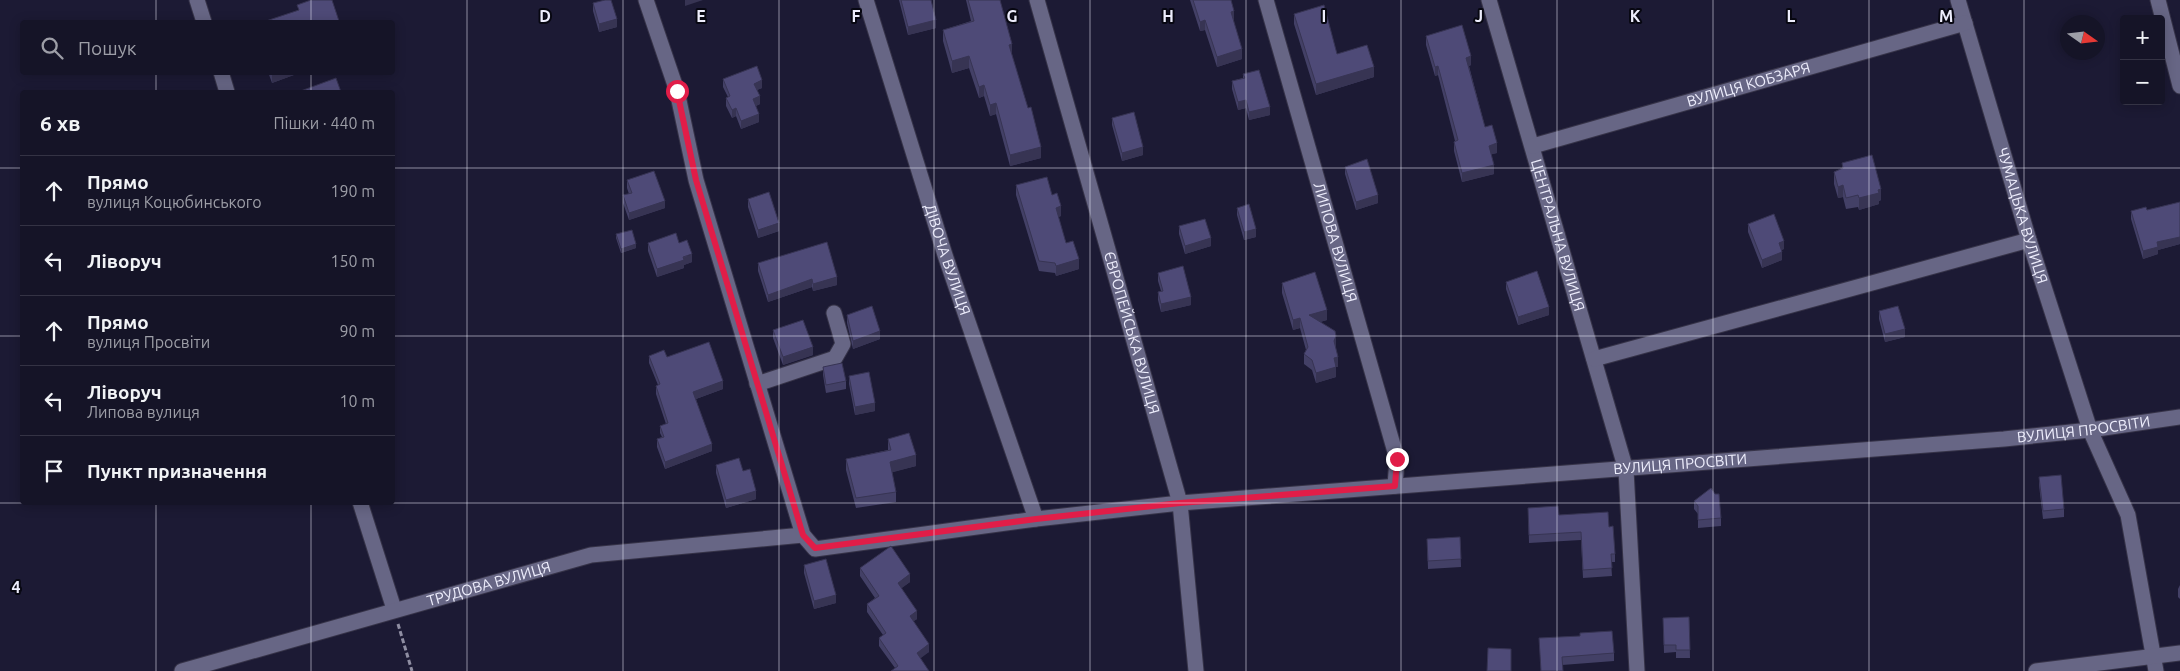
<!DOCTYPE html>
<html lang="uk">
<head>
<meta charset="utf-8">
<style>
	:root { --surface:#151427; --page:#222133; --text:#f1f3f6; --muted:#9d9ea7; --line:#343344 }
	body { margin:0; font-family:Ubuntu,sans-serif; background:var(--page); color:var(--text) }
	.controls { position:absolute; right:15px; top:15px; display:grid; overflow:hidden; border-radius:5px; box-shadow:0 2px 12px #0003 }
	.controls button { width:45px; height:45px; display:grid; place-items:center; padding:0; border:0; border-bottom:1px solid var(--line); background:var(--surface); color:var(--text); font:25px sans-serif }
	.compass { position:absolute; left:2060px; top:15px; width:45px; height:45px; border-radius:50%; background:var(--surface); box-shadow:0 2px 12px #0003; rotate:104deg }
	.stop { position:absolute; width:15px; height:15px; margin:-11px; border:4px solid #e11d48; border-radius:50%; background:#fff }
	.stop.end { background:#e11d48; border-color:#fff; box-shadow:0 1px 5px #0008 }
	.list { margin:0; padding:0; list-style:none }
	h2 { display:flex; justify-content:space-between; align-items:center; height:65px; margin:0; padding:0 20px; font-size:21px }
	h2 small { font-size:16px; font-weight:400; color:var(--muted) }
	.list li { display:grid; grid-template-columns:32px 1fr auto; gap:15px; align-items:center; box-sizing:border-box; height:70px; padding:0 20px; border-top:1px solid var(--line) }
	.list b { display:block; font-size:19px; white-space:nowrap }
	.list p { margin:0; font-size:16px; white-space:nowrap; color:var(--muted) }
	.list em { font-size:16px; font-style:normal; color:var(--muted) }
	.icon { flex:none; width:28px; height:28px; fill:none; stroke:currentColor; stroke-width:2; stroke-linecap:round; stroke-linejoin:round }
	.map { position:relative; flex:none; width:2180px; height:671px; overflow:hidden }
	.search { position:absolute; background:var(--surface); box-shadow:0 2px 12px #0003; left:20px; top:20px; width:375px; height:55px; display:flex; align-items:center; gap:12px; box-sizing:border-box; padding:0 18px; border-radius:5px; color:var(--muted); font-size:19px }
	.panel { position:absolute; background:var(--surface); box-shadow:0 2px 12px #0003; left:20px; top:90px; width:375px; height:415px; border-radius:5px }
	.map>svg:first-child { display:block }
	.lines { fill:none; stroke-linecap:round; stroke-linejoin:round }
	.minor-casing { stroke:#363348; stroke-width:17 }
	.path { stroke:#8f8ea2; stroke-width:3; stroke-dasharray:5 2.5; stroke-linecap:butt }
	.minor { stroke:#676685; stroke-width:15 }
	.wall { fill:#434066 }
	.shaded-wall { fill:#373453 }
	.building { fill:#4e4a77; stroke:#373453 }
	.route { stroke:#e11d48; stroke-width:6 }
	.grid { fill:none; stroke:#ededfc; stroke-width:1; stroke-opacity:0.55 }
	.labels { text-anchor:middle; stroke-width:4; stroke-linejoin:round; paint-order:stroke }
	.street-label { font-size:15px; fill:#ededfc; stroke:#070711 }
	.grid-label { font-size:16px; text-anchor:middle; font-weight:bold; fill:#ededfc; stroke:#070711; stroke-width:4; stroke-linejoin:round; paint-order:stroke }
</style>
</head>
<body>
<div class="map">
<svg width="2180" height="671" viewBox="0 0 2180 671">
	<rect width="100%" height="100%" fill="#1c1a34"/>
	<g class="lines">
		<!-- minor casing -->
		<g class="minor-casing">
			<g id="minor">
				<path d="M197 0 204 22"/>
				<path id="s1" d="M646 0 677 91 696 180 803 535 815 549 1036 519 1180 503 2004 439 2090 430 2180 417"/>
				<path id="s2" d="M866 0 945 255 1036 519"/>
				<path id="s3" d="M1037 0 1180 503 1196 671"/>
				<path id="s4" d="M1266 0 1397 459 1395 486"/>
				<path id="s5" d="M1489 0 1626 470 1637 671"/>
				<path id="s6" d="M1958 0 2029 240 2090 430 2128 515 2156 671"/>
				<path d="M2158 0 2180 86"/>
				<path d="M221 72 227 92"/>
				<path id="s7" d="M1533 146 1965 23"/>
				<path d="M1594 359 2029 240"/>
				<path d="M757 384 835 358 843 344 834 313"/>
				<path d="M360 502 394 609"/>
				<path id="s8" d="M182 671 591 555 803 535"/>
				<path d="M2036 671 2180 653"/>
			</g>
		</g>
		<!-- path -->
		<path class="path" d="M398 624 412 671"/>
		<!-- minor -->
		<use href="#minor" class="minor"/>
	</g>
	<!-- wall -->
	<path class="wall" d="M899 0H931L936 28 908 35Z
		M966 0H1000L1012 55 1041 158 1010 166 996 114 990 116 984 96 979 98 969 68 952 73 943 41V30L971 21Z
		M1190 0H1231L1234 21H1233L1242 59 1217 67 1205 30 1200 31Z
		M593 3 617 27 599 32 593 11Z
		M1294 14 1337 54 1374 77 1316 95 1294 24Z
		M1426 36 1471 65 1469 66 1485 127 1497 153 1491 154 1494 174 1462 182 1454 151V142L1455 141 1438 75 1435 76 1426 45Z
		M268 72H302L272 83Z
		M1243 74 1270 115 1249 120 1246 108 1238 110 1232 89V81L1243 78Z
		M723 79 762 88 757 90 760 104 756 106 759 122 741 129 736 116 732 118 726 106V98L728 97 723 87Z
		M1112 118 1143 155 1122 161 1112 125Z
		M1842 163 1881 200 1879 201V204L1859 210 1858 207 1846 209 1843 197 1838 198 1834 184V172L1842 168Z
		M1345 167 1378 203 1356 210 1345 174Z
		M627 180 665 208 629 220 623 203V195L629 194 627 188Z
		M1016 185 1052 195 1061 216 1058 217 1066 243 1079 269 1056 276 1055 273 1039 271 1016 195Z
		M748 199 779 231 758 238 748 207Z
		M2180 202V244L2158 250V254L2143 259 2131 219V211L2147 210Z
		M1237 208 1256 237 1244 240 1237 215Z
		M1748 224 1784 249 1781 250 1782 260 1762 268 1748 232Z
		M1179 226 1211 246 1185 254 1179 234Z
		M616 234 636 248 621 253 616 238Z
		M648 243H679L692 262 684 265V268L657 277 648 251Z
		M758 263 837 285 813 291 812 287 768 302 758 271Z
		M1158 273 1191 305 1161 312 1158 300V292L1161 291 1158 281Z
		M1506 282 1549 315 1518 325 1506 289Z
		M1282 283 1327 320 1320 322 1336 345 1335 347 1338 367H1336V377L1316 383 1312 370 1304 364V354L1306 350 1300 328 1293 330 1282 293Z
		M1879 311 1905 337 1885 342 1879 319Z
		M847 315 880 339 853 349 847 323Z
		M773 330 813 355 783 365 773 338Z
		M649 356 667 357 723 389 696 399 712 451 665 469 657 447V439L662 437 660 433V426L666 424 656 394V386L658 385 649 363Z
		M823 367 846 381V389L826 393 823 375Z
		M849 376 875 411 855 415 849 384Z
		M888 439 916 466 892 472 896 492V502L856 508 846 470V459L888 450Z
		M716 465 743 471 756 499 726 508 716 473Z
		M2039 477 2064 509V517L2043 519 2039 485Z
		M1694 501 1721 518V526L1698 528V514L1694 509Z
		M1528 508 1609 527 1615 554V562H1611L1612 576 1583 578 1581 540 1529 543Z
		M1460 537 1461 567 1428 569 1427 539Z
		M804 565 836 603 814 609 804 573Z
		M860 568 910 582 901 588 917 619 913 621 929 652 895 668 879 646V638L883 635 867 612V604L875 598 860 576Z
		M2180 585V599L2178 597V589Z
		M1689 617 1690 658H1676V652L1664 653 1663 618Z
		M1580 636 1614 653V661L1562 665 1540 671Z"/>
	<!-- shaded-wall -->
	<path class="shaded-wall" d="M685 0H703L685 6Z
		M1234 11V21L1231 22V12Z
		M617 19V27L599 32V24Z
		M936 20V28L908 35V27Z
		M1205 20V30L1200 31V22Z
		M1012 44V55L1009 45Z
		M1242 49V59L1217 67V57Z
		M969 56V68L952 73V61Z
		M1471 56V65L1466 67V58Z
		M1438 66V75L1435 76V67Z
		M1374 67V77L1316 95V84Z
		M273 72H302L272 83V73Z
		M762 80V88L754 91V84Z
		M984 85V96L979 98V87Z
		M760 96V104L753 107V99Z
		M1246 100V108L1238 110V102Z
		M996 103V114L990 116V105Z
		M1270 107V115L1249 120V112Z
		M736 108V116L732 118V110Z
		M759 114V122L741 129V121Z
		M1497 143V153L1489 155V146Z
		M1041 147V158L1010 166V155Z
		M1143 147V155L1122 161V153Z
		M1494 165V174L1462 182V173Z
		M1843 185V197L1838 198V187Z
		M1881 189V200L1879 201V204L1859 210V198Z
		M1378 195V203L1356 210V202Z
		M665 201V208L629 220V213Z
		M1061 206V216L1056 218V208Z
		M779 223V231L758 238V230Z
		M1256 229V237L1244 240V232Z
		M2180 237V244L2158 250V254L2143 259V251L2157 242Z
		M1211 238V246L1185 254V246Z
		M1784 241V249L1779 251V243Z
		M636 244V248L621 253V249Z
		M1782 252V260L1762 268V260Z
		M692 254V262L684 265V268L657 277V269Z
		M1079 259V269L1056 276V266Z
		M837 277V285L813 291V284Z
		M812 279V287L768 302V295Z
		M1191 297V305L1161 312V304Z
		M1549 307V315L1518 325V317Z
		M1327 310V320L1309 325V315Z
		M1300 318V328L1293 330V320Z
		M1905 329V337L1885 342V334Z
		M880 331V339L853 349V341Z
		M1336 336V345L1334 351V341Z
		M813 347V355L783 365V357Z
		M1338 357V367H1336V377L1316 383V373L1334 358Z
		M723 381V389L693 400V392Z
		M875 403V411L855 415V407Z
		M712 444V451L665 469V462Z
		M916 455V466L890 473V462Z
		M756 491V499L726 508V500Z
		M910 574V582L898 591V583Z
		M836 595V603L814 609V601Z
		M917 611V619L910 624V616Z
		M929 644V652L917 661V653Z"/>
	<!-- building -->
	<path class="building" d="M311 0H332L339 21 335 22H263L299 10 297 5Z
		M605 0H611L617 19 599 24 593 3Z
		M901 0H931L936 20 908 27Z
		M968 0H1000L1012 44 1009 45 1028 108 1031 107 1041 147 1010 155 996 103 990 105 984 85 979 87 969 56 952 61 943 30 974 21Z
		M1193 0H1231L1234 11 1231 12 1242 49 1217 57 1205 20 1200 22Z
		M1324 5 1337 54 1367 45 1374 67 1316 84 1294 14Z
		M1462 25 1471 56 1466 58 1485 127 1492 125 1497 143 1489 146 1494 165 1462 173 1454 142 1458 140 1438 66 1435 67 1426 36Z
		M757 66 762 80 754 84 760 96 753 99 759 114 741 121 736 108 732 110 726 98 730 96 723 79Z
		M1259 70 1270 107 1249 112 1246 100 1238 102 1232 81 1245 78 1243 74Z
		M336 78 341 92H298Z
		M1134 112 1143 147 1122 153 1112 118Z
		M1872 155 1881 189 1878 190 1879 193 1859 198 1858 195 1846 198 1843 185 1838 187 1834 172 1843 168 1842 163Z
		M1367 159 1378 195 1356 202 1345 167Z
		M654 171 665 201 629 213 623 195 632 193 627 180Z
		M1047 177 1052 195 1057 193 1061 206 1056 208 1066 243 1073 241 1079 259 1056 266 1055 263 1039 261 1016 185Z
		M769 192 779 223 758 230 748 199Z
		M2180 202V237L2157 242 2158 247 2143 251 2131 211 2146 207 2147 210Z
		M1249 204 1256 229 1244 232 1237 208Z
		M1774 214 1784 241 1779 243 1782 252 1762 260 1748 224Z
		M1205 219 1211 238 1185 246 1179 226Z
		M632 230 636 244 621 249 616 234Z
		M676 233 679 243 687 240 692 254 683 257 684 260 657 269 648 243Z
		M827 242 837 277 813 284 812 279 768 295 758 263Z
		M1183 266 1191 297 1161 304 1158 292 1163 291 1158 273Z
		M1537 271 1549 307 1518 317 1506 282Z
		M1315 272 1327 310 1309 315 1335 331 1336 336 1334 341 1338 357 1334 358 1336 367 1316 373 1312 360 1304 354 1308 347 1300 318 1293 320 1282 283Z
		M872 306 880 331 853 341 847 315Z
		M1898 306 1905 329 1885 334 1879 311Z
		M803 320 813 347 783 357 773 330Z
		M709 342 723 381 693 392 712 444 665 462 657 439 664 437 660 426 668 423 656 386 660 384 649 356 664 350 667 357Z
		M842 363 846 381 826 385 823 367Z
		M869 372 875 403 855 407 849 376Z
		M909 433 916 455 890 462 896 492 856 498 846 459 891 450 888 439Z
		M739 458 743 471 750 469 756 491 726 500 716 465Z
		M2061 475 2064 509 2043 511 2039 477Z
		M1711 488 1715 494H1719L1721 518 1698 520V506L1694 501Z
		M1558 506 1559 515 1608 512 1609 527 1613 526 1615 554H1611L1612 568 1583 570 1581 532 1529 535 1528 508Z
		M1460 537 1461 559 1428 561 1427 539Z
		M891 546 910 574 898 583 917 611 910 616 929 644 917 653 929 671H891L898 666 879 638 886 633 867 604 879 596 860 568Z
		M826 559 836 595 814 601 804 565Z
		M1689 617 1690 650H1676V645H1664L1663 618Z
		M1612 631 1614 653 1562 657 1563 671H1541L1539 638 1580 636V633Z
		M1488 648 1511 649V671H1487Z"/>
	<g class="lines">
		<!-- route -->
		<path class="route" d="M677 91 696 180 803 535 815 548 1036 519 1180 503 1395 486 1397 459"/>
	</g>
	<!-- grid -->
	<path class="grid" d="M156 0V22M311 0V22M467 0V671M623 0V671M779 0V671M934 0V671M1090 0V671M1246 0V671M1401 0V671M1557 0V671M1713 0V671M1869 0V671M2024 0V671M156 72V92M311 72V92M0 168H22M392 168H2180M0 336H22M392 336H2180M156 502V671M311 502V671M0 503H2180"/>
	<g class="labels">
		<!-- street labels -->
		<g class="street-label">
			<text dy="5" stroke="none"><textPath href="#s7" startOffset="224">ВУЛИЦЯ КОБЗАРЯ</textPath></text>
			<text dy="5" stroke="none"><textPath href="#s6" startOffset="225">ЧУМАЦЬКА ВУЛИЦЯ</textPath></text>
			<text dy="5" stroke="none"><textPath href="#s5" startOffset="245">ЦЕНТРАЛЬНА ВУЛИЦЯ</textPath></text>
			<text dy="5" stroke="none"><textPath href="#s4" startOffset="252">ЛИПОВА ВУЛИЦЯ</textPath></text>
			<text dy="5" stroke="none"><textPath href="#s2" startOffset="272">ДІВОЧА ВУЛИЦЯ</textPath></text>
			<text dy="5" stroke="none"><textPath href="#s3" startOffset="346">ЄВРОПЕЙСЬКА ВУЛИЦЯ</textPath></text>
			<text dy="5" stroke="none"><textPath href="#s1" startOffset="1851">ВУЛИЦЯ ПРОСВІТИ</textPath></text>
			<text dy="5" stroke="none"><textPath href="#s1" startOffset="1446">ВУЛИЦЯ ПРОСВІТИ</textPath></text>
			<text dy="5" stroke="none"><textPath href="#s8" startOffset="319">ТРУДОВА ВУЛИЦЯ</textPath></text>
		</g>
	</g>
	<g class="grid-label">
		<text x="545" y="22">D</text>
		<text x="701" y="22">E</text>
		<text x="856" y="22">F</text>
		<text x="1012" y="22">G</text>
		<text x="1168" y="22">H</text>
		<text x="1324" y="22">I</text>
		<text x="1479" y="22">J</text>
		<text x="1635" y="22">K</text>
		<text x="1791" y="22">L</text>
		<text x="1946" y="22">M</text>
		<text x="16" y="593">4</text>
	</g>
</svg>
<div class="controls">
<button>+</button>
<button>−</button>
</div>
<svg class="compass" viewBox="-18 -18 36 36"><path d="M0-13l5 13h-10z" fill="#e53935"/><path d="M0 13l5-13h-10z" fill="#9d9ea7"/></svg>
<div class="stop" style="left:677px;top:91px"></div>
<div class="stop end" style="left:1397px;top:459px"></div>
<div class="search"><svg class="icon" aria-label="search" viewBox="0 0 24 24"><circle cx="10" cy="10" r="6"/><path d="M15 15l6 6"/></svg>Пошук</div>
<section class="panel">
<h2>6 хв<small>Пішки · 440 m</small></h2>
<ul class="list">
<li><svg class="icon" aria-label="ahead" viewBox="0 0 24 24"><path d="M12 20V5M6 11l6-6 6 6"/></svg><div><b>Прямо</b><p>вулиця Коцюбинського</p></div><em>190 m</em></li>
<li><svg class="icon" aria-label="left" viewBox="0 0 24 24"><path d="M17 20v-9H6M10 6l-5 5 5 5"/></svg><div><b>Ліворуч</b></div><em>150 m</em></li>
<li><svg class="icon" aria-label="ahead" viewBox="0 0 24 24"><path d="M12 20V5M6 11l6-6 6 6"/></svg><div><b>Прямо</b><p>вулиця Просвіти</p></div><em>90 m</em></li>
<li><svg class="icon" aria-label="left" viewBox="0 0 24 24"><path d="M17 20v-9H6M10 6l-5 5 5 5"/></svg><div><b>Ліворуч</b><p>Липова вулиця</p></div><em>10 m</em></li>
<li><svg class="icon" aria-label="arrive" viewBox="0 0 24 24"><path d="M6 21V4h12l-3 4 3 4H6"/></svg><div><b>Пункт призначення</b></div></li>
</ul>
</section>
</div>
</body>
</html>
